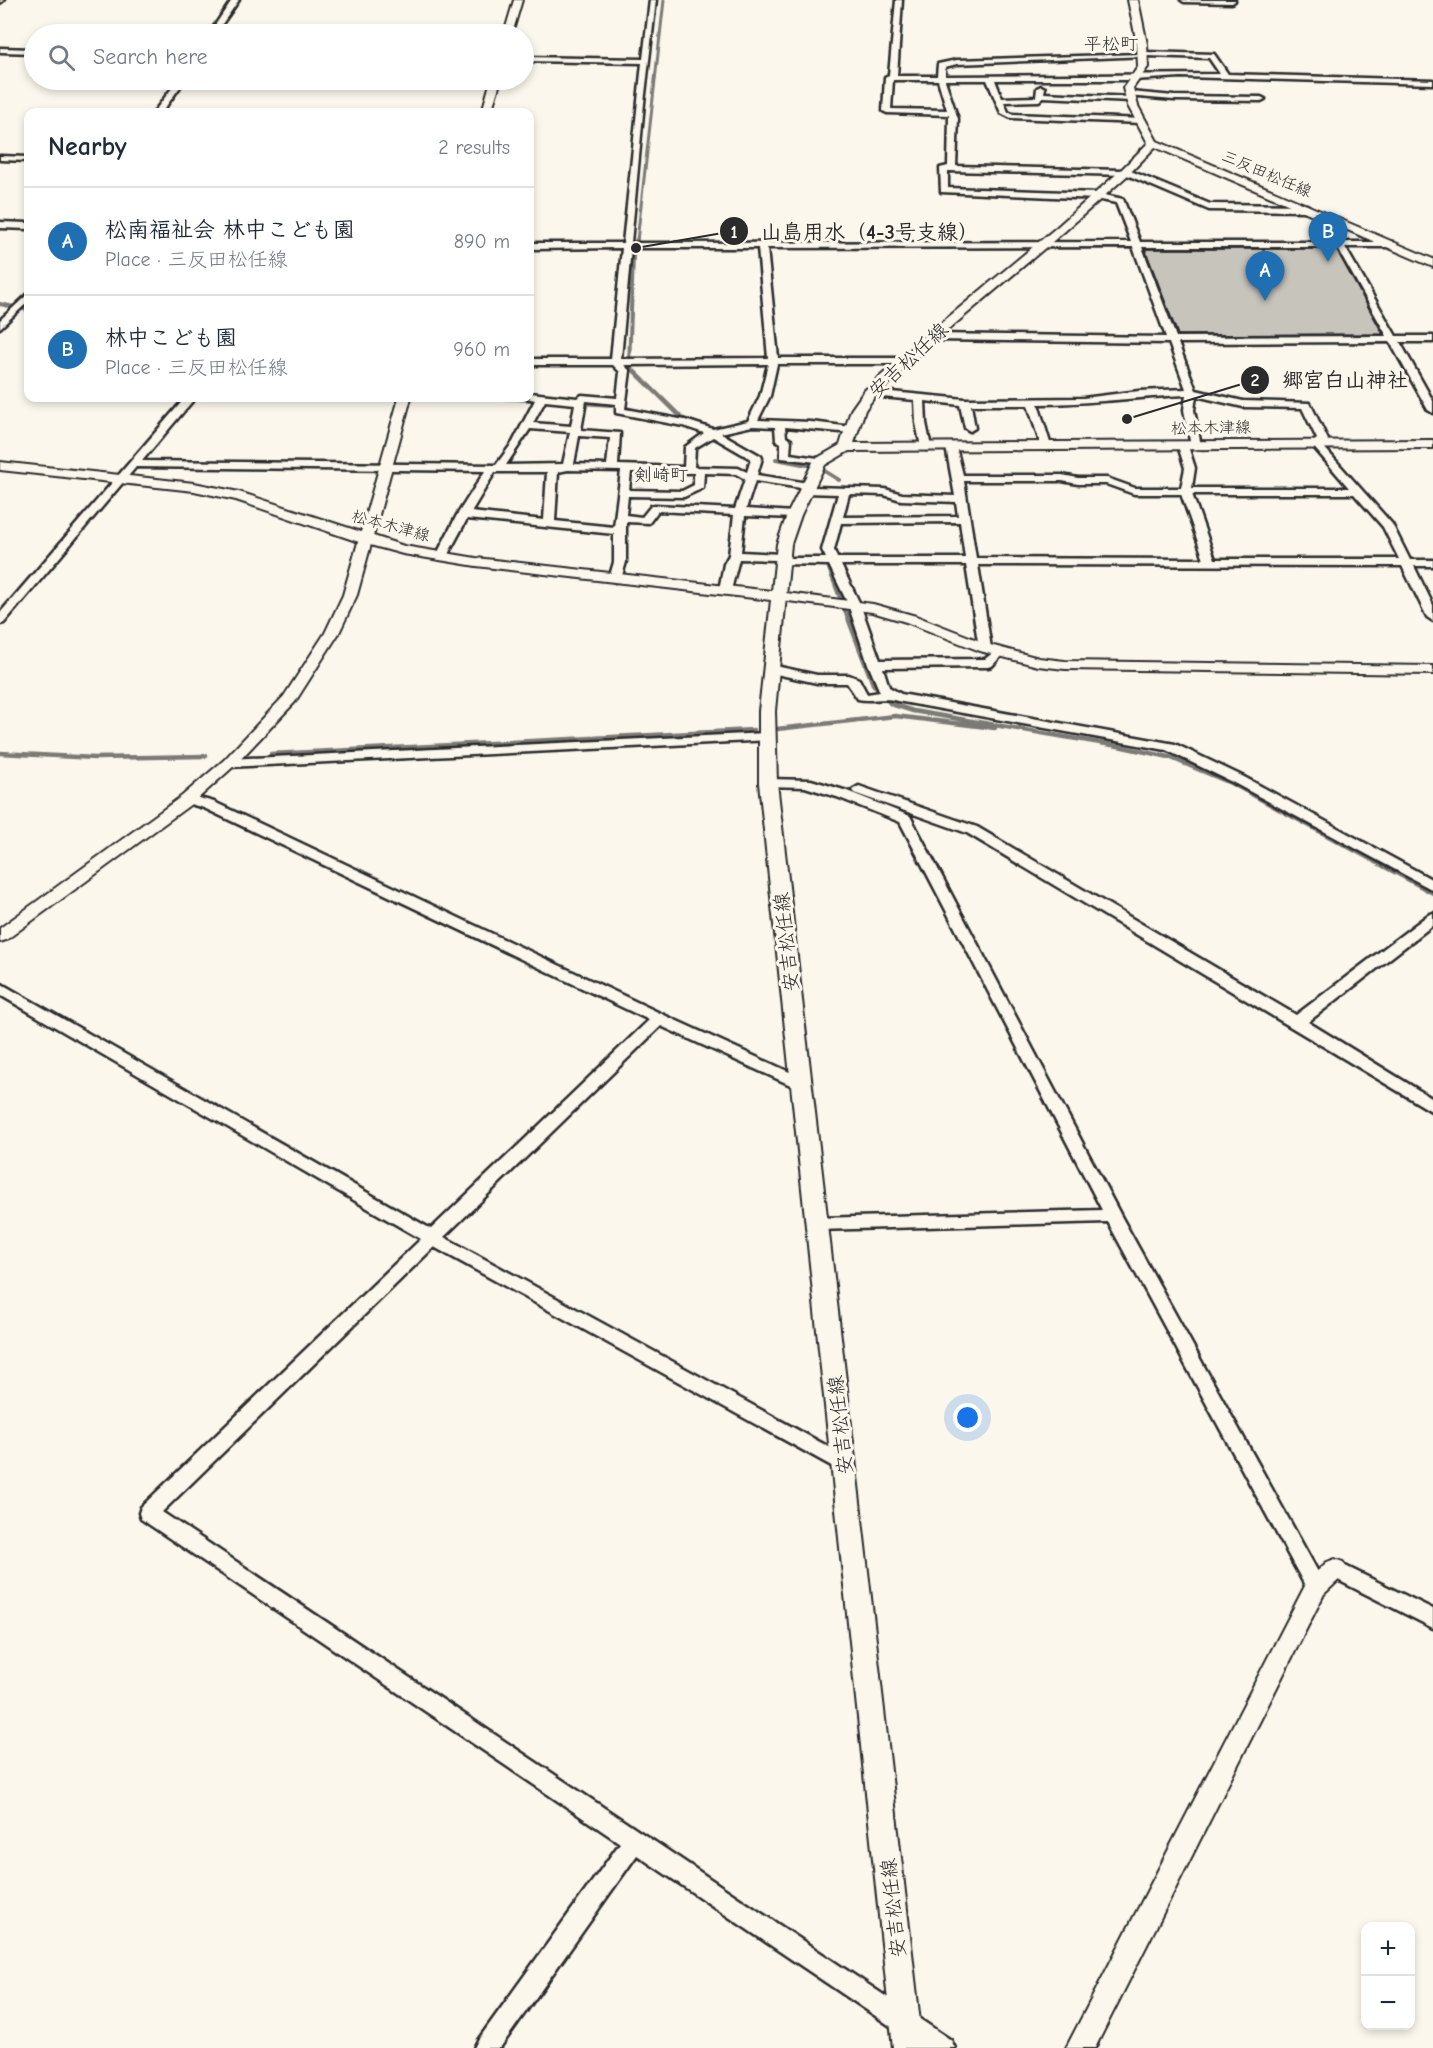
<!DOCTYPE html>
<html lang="en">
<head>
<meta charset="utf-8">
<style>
	:root { --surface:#fff; --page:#f2f2f3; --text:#1f2937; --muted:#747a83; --line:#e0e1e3; --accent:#1f6fb2 }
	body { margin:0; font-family:"Comic Neue","Klee One",sans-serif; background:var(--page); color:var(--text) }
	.controls { position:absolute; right:18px; bottom:18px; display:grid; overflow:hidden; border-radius:12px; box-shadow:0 3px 9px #0003 }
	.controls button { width:54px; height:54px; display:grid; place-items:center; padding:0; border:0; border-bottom:2px solid var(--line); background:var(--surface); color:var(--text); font:30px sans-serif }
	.you { position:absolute; left:968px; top:1418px; width:21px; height:21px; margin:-15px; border:4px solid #fff; border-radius:50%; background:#1a73e8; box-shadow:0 0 0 9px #1a73e833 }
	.badge { display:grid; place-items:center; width:39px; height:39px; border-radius:50%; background:var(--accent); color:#fff; font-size:20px; font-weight:700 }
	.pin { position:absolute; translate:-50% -50px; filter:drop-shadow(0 2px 3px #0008) }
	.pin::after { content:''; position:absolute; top:32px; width:21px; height:18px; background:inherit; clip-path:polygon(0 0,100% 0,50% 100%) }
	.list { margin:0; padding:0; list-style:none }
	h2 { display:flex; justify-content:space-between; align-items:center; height:78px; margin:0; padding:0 24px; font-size:26px }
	h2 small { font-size:20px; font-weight:400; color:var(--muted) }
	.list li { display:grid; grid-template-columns:39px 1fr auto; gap:18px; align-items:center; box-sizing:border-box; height:108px; padding:0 24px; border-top:2px solid var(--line) }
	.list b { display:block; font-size:22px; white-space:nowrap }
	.list p { margin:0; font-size:20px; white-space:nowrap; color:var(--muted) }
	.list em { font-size:20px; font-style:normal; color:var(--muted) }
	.icon { flex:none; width:33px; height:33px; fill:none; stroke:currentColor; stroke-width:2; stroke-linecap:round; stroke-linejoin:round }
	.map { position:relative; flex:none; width:1433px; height:2048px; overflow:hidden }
	.search { position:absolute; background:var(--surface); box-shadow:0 3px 9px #0003; left:24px; top:24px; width:510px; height:66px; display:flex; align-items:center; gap:15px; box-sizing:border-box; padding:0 21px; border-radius:33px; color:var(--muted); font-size:22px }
	.panel { position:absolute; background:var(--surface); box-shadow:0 3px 9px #0003; left:24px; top:108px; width:510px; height:294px; border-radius:12px }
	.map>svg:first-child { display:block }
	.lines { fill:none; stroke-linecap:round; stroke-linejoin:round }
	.stream-far2 { stroke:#7b7a75; stroke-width:3 }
	.stream-far1 { stroke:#7b7a75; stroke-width:4 }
	.stream { stroke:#7b7a75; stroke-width:4.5 }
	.building { fill:#c7c4bc; stroke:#2b2b2b; stroke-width:1.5 }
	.minor-casing { stroke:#2b2b2b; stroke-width:5 }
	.tertiary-casing { stroke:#2b2b2b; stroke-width:4 }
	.secondary-casing { stroke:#2b2b2b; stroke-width:4 }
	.minor { fill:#fbf7ec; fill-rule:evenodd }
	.tertiary { fill:#fbf7ec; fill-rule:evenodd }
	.secondary { fill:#fbf7ec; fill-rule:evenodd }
	.labels { text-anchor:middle; stroke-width:6; stroke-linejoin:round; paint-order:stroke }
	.far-street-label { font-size:16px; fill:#2b2b2b; stroke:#fbf7ec }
	.far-quarter-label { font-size:18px; fill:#2b2b2b; stroke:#fbf7ec }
	.street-label { font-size:20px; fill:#2b2b2b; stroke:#fbf7ec }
	.leader { fill:none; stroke:#2b2b2b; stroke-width:2 }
	.callout-dot { fill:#2b2b2b; stroke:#fbf7ec; stroke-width:2 }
	.mark-label { font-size:18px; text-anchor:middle; font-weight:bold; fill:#fff }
	.callout-label { font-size:21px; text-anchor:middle; font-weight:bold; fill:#2b2b2b; stroke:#fbf7ec; stroke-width:6; stroke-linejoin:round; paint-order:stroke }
</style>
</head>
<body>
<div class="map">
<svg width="1433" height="2048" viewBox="0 0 1433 2048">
	<rect width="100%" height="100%" fill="#fbf7ec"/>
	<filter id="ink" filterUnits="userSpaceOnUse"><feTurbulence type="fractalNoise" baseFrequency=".0167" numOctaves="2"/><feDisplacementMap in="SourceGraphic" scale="12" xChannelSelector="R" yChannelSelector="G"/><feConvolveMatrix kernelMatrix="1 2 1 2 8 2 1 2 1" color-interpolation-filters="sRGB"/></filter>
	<g filter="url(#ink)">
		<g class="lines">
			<!-- stream-far2 -->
			<path class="stream-far2" d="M637 241 664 0"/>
			<!-- stream-far1 -->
			<path class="stream-far1" d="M637 239 633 256 629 366 683 419 709 428
				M0 304 28 310
				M501 398 611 405
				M626 408 667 417
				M776 459 818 467 839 480"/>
			<!-- stream -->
			<path class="stream" d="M829 568 873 684 891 704 913 711 1118 746 1169 757 1233 784 1433 893
				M777 729 895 716 995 728
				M0 753 95 758 206 756
				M271 754 754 730"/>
		</g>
		<!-- building -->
		<path class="building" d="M1145 249H1336L1383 334 1178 335Z"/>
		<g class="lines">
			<!-- minor casing -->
			<g class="minor-casing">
				<path id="minor" d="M0 0H4L0 3Z
					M232 0H239L215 34H209Z
					M650 0H656L644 103 631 243 1131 242 1116 203 1096 199 941 192 940 168 948 166 949 115 887 113 883 111 885 77 889 75 896 0H902L897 76H937L938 64 957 60 1140 54 1144 52 1214 54 1228 74 1433 80V84L1181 77 1134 80H995L1002 98 1036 97 1037 88 1041 86 1045 88 1044 93 1131 97 1135 99 1131 101 1043 97 1039 101 1004 102 1008 112 1013 114 1144 119 1145 121 1141 123 1011 118 1001 113 987 80H945L958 119 956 166 1122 170 1126 169 1210 204 1307 205 1311 208 1307 211 1209 210 1127 175 948 171V188L1096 193 1123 199 1140 242H1393V246L1390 247H1345L1396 336H1433V342H1400L1433 401V413L1428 410 1390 342 1178 343 1196 390 1243 401 1310 403 1328 440 1322 445 1392 524 1410 560H1433V566H1414L1433 605V621L1427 617 1402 566 978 565 991 648 985 652 979 648 966 565H841L860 604 880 660 985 659 999 648 1005 652 992 666 988 667 883 668 889 687 901 694 1175 744 1244 777 1433 880V890L1234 783 1166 750 897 701C884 697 872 702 858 699L847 683H817L767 672 765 669 771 665 817 675H849L859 679 867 694 880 692 868 664 848 604 829 565 781 564 777 563 776 560 739 559 731 590 725 593 721 592 719 590 724 564 729 555 734 515 658 511 649 523 626 522V562L621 579 615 582 609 579 614 562V534L467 519 446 558H438L436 556 457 515 485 471 136 467 4 623 0 624V613L185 398H195L142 461 496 465 513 442 535 400 526 398H530V393L577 398 582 395 617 398 620 372 613 365H530V359H611L622 248 530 249V243H623L642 63 524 61V57L643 59ZM1147 56 1209 58 1220 74 945 76V67L957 64ZM893 80H938L947 110 891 109ZM1133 247 1166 337 932 334 927 337 932 340 1169 343 1186 389 1139 391 1083 398 965 399 870 390 865 393 870 396 915 400 916 423 921 447 926 450 931 447 926 423 925 401 960 405 965 428 970 431 975 428 971 405H1028L1041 446 1046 449 1051 446 1038 404C1088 404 1137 397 1186 395L1184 410 1191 446 1196 449 1201 446 1194 410 1196 396 1243 407 1302 408 1317 439 1311 444 1349 488H1192L1195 468 1188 446 1183 443 1178 446 1185 468 1181 488H1135L1107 478H1078L1062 475H963L956 447 951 444 946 447 955 496 902 494 885 489 813 487 812 484 808 483 757 475 762 458 761 456 721 433 752 426 775 427 776 440 781 443V458L825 463V459L790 454 791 440 786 437 785 427 852 433 857 430 852 427 811 422 758 420 770 396 777 364H906L911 361 906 358H778L767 248ZM1142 247H1337L1387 336 1176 337ZM631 248H758L768 358 621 359ZM768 364 760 396 748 421 713 429 685 420 625 409 630 371 624 365ZM545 401 575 404 571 426 533 423ZM586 401 616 404V413L683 426 704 433 685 447 684 467 618 465 620 433 581 430ZM530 429 570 432 563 464 506 465ZM579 436 610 438 607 465 574 464ZM713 437 751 459 747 472 738 468 694 467 695 448ZM568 470 621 471 614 527 555 521 558 472ZM495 472H547L544 520 471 512ZM631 472 694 473V485L682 491 629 490ZM704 473 736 474 745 479 735 509 655 505 651 506 642 517 626 515 628 496 684 497 703 488ZM755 481 801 488V492L805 493 838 494 822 550 826 558H787L782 554 741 552 745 516 794 518 800 515 794 512 746 509ZM964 481H1062L1078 484H1106L1134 494H1181L1204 559 976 558ZM849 494 884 495 901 500 956 502 958 516 843 517ZM1192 494H1354L1383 527 1399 559H1215ZM960 522 965 558H837L834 550 841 523Z
					M1181 0H1235V1L1232 3 1184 2Z
					M0 48 34 49V53L0 52Z
					M178 80H185L162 112H154Z
					M1130 92 1174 96 1261 97 1265 99 1261 101 1174 100 1127 96V92Z
					M0 156 28 157V161L0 160Z
					M0 222 28 223V229L0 228Z
					M28 294V302L0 328V320Z
					M767 733 773 737 772 740 229 767 223 763 229 759Z
					M768 779 811 780 847 791 910 816 1121 1216 1323 1581 1326 1587 1323 1593 1316 1596 1309 1593 1108 1222 818 1230 812 1228 810 1224 812 1220 818 1218 1102 1210 900 822 837 797 805 787 763 786 761 783 763 780Z
					M859 786 977 827 1296 1015 1428 915 1433 913V925L1308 1022 1433 1099V1112L967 833 854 793 852 790Z
					M188 795 214 802 664 1015 807 1080 810 1084 807 1088H797L661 1026 444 1237 851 1459 853 1464 851 1469 844 1472 837 1469 434 1247 162 1512 951 2040 955 2048H923L637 1855 500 2048H474L478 2040 620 1843 141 1519 139 1513 141 1507 421 1239 0 995V983L431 1229 649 1020 204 808 183 802 181 799Z
					M1335 1561 1433 1609V1628L1328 1575 1325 1569 1328 1563Z"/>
			</g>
			<!-- tertiary casing -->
			<g class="tertiary-casing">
				<path id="tertiary" d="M514 0H522L512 34H504Z
					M491 80H501L491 112H482Z
					M399 398H411L357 595 339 633 295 702 234 766 194 802 6 940 0 942V928L182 796 224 760 284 696 325 633 343 595Z
					M778 592 873 604 916 616 990 645 1039 658 1065 661 1433 666V674L1065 669 1038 666 980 651 906 622 872 612 773 599 771 596 773 593Z
					M1335 1559 1343 1562 1347 1569 1343 1576 1324 1594 1095 2048H1066L1308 1580 1327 1562Z"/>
			</g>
			<!-- secondary casing -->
			<g class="secondary-casing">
				<path id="secondary" d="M1128 0H1138L1147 44 1148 67 1133 88 1138 106 1157 141 1433 259V267L1155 147 1129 174 1065 231 936 340 875 396 865 410 854 443 1433 440V448L849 451 825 465 801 515 791 544 775 711 777 783 923 2048H893L759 783V711L771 600 476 566 403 554 359 542 236 500 194 491 0 470V462L194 483 239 492 404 546 476 558 772 591 777 544 787 515 814 460 840 445 851 410 865 390 928 334 1057 227 1121 170 1148 143 1128 106 1123 88 1138 67 1137 44Z"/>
			</g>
			<!-- minor -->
			<use href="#minor" class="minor"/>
			<!-- tertiary -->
			<use href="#tertiary" class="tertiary"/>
			<!-- secondary -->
			<use href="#secondary" class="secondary"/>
		</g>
	</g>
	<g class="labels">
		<!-- far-street labels -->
		<g class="far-street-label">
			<text transform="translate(1267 173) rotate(23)" y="6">三反田松任線</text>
			<text transform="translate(1211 427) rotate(-1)" y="6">松本木津線</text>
			<text transform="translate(391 525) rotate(15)" y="6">松本木津線</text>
		</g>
		<!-- far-quarter labels -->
		<g class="far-quarter-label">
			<text x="1111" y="50">平松町</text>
			<text x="661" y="481">剣崎町</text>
		</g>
		<!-- street labels -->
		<g class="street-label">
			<text transform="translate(908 360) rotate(-43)" y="7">安吉松任線</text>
			<text transform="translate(786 942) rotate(-96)" y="7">安吉松任線</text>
			<text transform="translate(840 1425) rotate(-96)" y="7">安吉松任線</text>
			<text transform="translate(893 1908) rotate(-96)" y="7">安吉松任線</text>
		</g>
	</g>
	<!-- callouts -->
	<path class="leader" d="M636 248L734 231M1127 419L1255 380"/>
	<g class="callout-dot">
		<circle cx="636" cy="248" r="6"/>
		<circle cx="1127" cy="419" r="6"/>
		<circle cx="734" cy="231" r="15"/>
		<circle cx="1255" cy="380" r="15"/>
	</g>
	<g class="mark-label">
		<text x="734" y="238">1</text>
		<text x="1255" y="386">2</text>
	</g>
	<g class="callout-label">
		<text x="870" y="239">山島用水（4-3号支線）</text>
		<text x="1345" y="387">郷宮白山神社</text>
	</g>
</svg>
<div class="controls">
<button>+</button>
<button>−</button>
</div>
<div class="you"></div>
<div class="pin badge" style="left:1265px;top:301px">A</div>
<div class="pin badge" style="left:1328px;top:262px">B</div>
<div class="search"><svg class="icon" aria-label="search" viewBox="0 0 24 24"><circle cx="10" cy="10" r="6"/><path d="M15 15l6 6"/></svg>Search here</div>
<section class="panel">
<h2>Nearby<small>2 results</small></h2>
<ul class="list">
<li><span class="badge">A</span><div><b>松南福祉会 林中こども園</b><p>Place · 三反田松任線</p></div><em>890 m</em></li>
<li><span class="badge">B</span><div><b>林中こども園</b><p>Place · 三反田松任線</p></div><em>960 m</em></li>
</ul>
</section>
</div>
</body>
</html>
